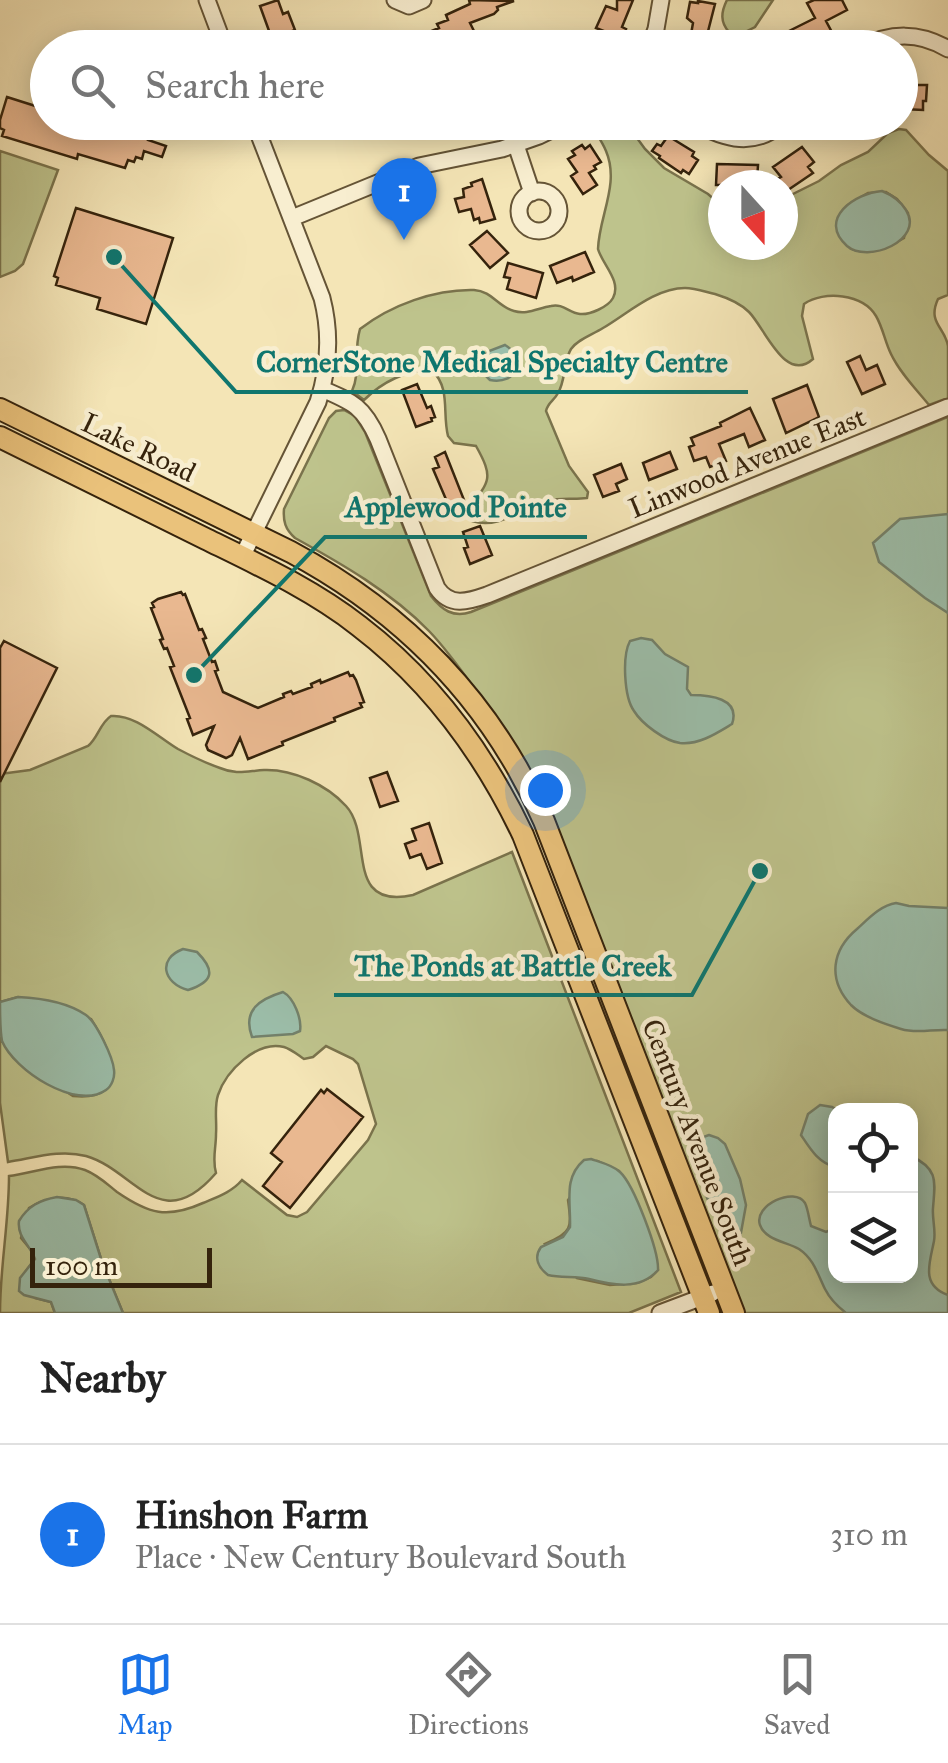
<!DOCTYPE html>
<html lang="en">
<head>
<meta charset="utf-8">
<style>
	:root { --surface:#fff; --page:#f2f2f2; --text:#222; --muted:#767676; --line:#e0e0e0; --accent:#1a73e8 }
	body { margin:0; font-family:"IM FELL Great Primer",serif; background:var(--page); color:var(--text) }
	.controls { position:absolute; right:30px; bottom:30px; display:grid; overflow:hidden; border-radius:20px; box-shadow:0 5px 25px #0003 }
	.controls button { width:90px; height:90px; display:grid; place-items:center; padding:0; border:0; border-bottom:2px solid var(--line); background:var(--surface); color:var(--text); font:50px sans-serif }
	.compass { position:absolute; left:708px; top:170px; width:90px; height:90px; border-radius:50%; background:var(--surface); box-shadow:0 5px 25px #0003; rotate:159deg }
	.scale { position:absolute; left:30px; bottom:25px; width:182px; box-sizing:border-box; padding-left:10px; border:5px solid #35230c; border-top:0; font-size:28px; line-height:35px; white-space:nowrap; color:#35230c; -webkit-text-stroke:8px #f8eed0; paint-order:stroke }
	.you { position:absolute; left:545px; top:790px; width:35px; height:35px; margin:-25px; border:8px solid #fff; border-radius:50%; background:#1a73e8; box-shadow:0 0 0 15px #1a73e833 }
	.badge { display:grid; place-items:center; width:65px; height:65px; border-radius:50%; background:var(--accent); color:#fff; font-size:32px; font-weight:700 }
	.pin { position:absolute; translate:-50% -82px; filter:drop-shadow(0 2px 5px #0008) }
	.pin::after { content:''; position:absolute; top:52px; width:35px; height:30px; background:inherit; clip-path:polygon(0 0,100% 0,50% 100%) }
	.list { margin:0; padding:0; list-style:none }
	h2 { display:flex; justify-content:space-between; align-items:center; height:130px; margin:0; padding:0 40px; font-size:42px }
	h2 small { font-size:32px; font-weight:400; color:var(--muted) }
	.list li { display:grid; grid-template-columns:65px 1fr auto; gap:30px; align-items:center; box-sizing:border-box; height:180px; padding:0 40px; border-top:2px solid var(--line) }
	.list b { display:block; font-size:38px; white-space:nowrap }
	.list p { margin:0; font-size:32px; white-space:nowrap; color:var(--muted) }
	.list em { font-size:32px; font-style:normal; color:var(--muted) }
	.icon { flex:none; width:55px; height:55px; fill:none; stroke:currentColor; stroke-width:2; stroke-linecap:round; stroke-linejoin:round }
	.map { position:relative; flex:none; width:948px; height:1313px; overflow:hidden }
	.search { position:absolute; background:var(--surface); box-shadow:0 5px 25px #0003; left:30px; right:30px; top:30px; height:110px; display:flex; align-items:center; gap:25px; box-sizing:border-box; padding:0 35px; border-radius:55px; color:var(--muted); font-size:38px }
	.sheet { height:310px; background:var(--surface) }
	nav { display:flex; justify-content:space-around; align-items:center; box-sizing:border-box; height:140px; border-top:2px solid var(--line); background:var(--surface); font-size:28px; color:var(--muted) }
	nav a { display:grid; justify-items:center; gap:5px }
	nav .on { color:var(--accent) }
	.map>svg:first-child { display:block }
	.green { fill:#bec38c; stroke:#7a734c; stroke-width:2.5; fill-rule:evenodd }
	.water { fill:#9cbfab; stroke:#73816b; stroke-width:2.5 }
	.building { fill:#e9b890; stroke:#35230c; stroke-width:2.5 }
	.lines { fill:none; stroke-linecap:round; stroke-linejoin:round }
	.minor-casing { stroke:#655436; stroke-width:19 }
	.major-casing { stroke:#35230c; stroke-width:24 }
	.minor { stroke:#f8eed0; stroke-width:15 }
	.major { stroke:#eac27b; stroke-width:20 }
	.labels { text-anchor:middle; stroke-width:9; stroke-linejoin:round; paint-order:stroke }
	.street-label { font-size:28px; fill:#35230c; stroke:#f8eed0 }
	.leader { fill:none; stroke:#0f766e; stroke-width:4 }
	.callout-dot { fill:#0f766e; stroke:#f8eed0; stroke-width:4 }
	.callout-label { font-size:30px; text-anchor:middle; font-weight:bold; fill:#0f766e; stroke:#f8eed0; stroke-width:9; stroke-linejoin:round; paint-order:stroke }
</style>
</head>
<body>
<div class="map">
<svg width="948" height="1313" viewBox="0 0 948 1313">
	<rect width="100%" height="100%" fill="#f4e5b6"/>
	<filter id="stains"><feTurbulence type="fractalNoise" baseFrequency=".002" numOctaves="4"/><feColorMatrix values="0 0 0 0 .2 0 0 0 0 .09 0 0 0 0 .02 0 0 0 .5 -.17"/></filter>
	<radialGradient id="worn" r=".72"><stop offset=".6" stop-color="#630" stop-opacity="0"/><stop offset="1" stop-color="#630" stop-opacity=".3"/></radialGradient>
	<!-- green -->
	<path class="green" d="M727 0H773L755 27 739 35 729 32C720 22 721 12 727 0Z
		M590 123H626L645 149 664 168 708 194 723 207V245H783V199L819 181 841 165 868 152 888 133 899 129 906 130 929 155 948 171V295L938 299C927 323 945 327 948 346 948 362 948 381 948 398L929 405C916 389 900 373 891 354 885 342 883 328 876 316 863 294 824 290 804 304L802 316 813 359C785 384 765 328 749 312 740 303 728 298 715 294 706 292 695 288 685 288 655 288 627 314 603 328 592 335 578 339 571 349 563 362 566 380 558 393 554 401 548 402 546 411L569 466 588 492 587 498C574 500 561 497 547 501 522 508 499 530 472 521L468 516V508C490 482 494 478 476 446L454 443 448 436C442 412 451 389 432 370 406 370 382 382 364 400L352 391C361 371 353 353 360 329 391 305 435 289 474 290 492 291 498 307 514 311 527 315 538 308 551 306 563 303 569 313 580 314 590 315 608 307 613 298 622 281 602 264 598 249 599 216 620 184 606 151 602 141 595 132 590 123ZM886 192 897 199 908 213 904 238C886 248 870 257 850 248L848 205 868 193Z
		M0 151 58 170 23 264 15 271 0 277Z
		M344 410 355 416 365 432 431 596C442 610 453 618 471 612L948 417V1313H743L496 718C474 689 454 657 429 631 391 592 342 564 295 538 285 529 283 521 284 509L329 418 336 411ZM836 1110H910V1276H836Z
		M111 716C135 714 158 737 178 749 191 756 206 763 220 768 236 775 247 771 264 770 293 769 327 785 346 806 374 836 343 910 413 895L512 852 681 1292 629 1313H123L102 1262 84 1205C67 1193 46 1197 29 1208L21 1238 31 1250 35 1259 26 1271 35 1298 51 1302 55 1313H0C0 1267 9 1222 9 1176 34 1173 60 1161 85 1170 98 1175 107 1184 117 1192 149 1214 167 1219 203 1203 217 1197 232 1192 242 1180L287 1215 297 1217 307 1212 368 1140 376 1124 358 1064 353 1059 326 1046 313 1057 304 1059C298 1055 291 1049 284 1047 257 1040 226 1071 218 1095 214 1107 217 1121 216 1134 216 1149 212 1159 216 1173 160 1238 135 1170 86 1156 60 1149 34 1158 8 1162L0 1103V1038L13 1057 73 1096C133 1102 111 1050 91 1019L18 997 0 1002V774L30 770 88 746C98 738 100 723 111 716ZM597 1161 619 1171 645 1222 658 1270 651 1277 637 1283 610 1285 577 1278 545 1244C572 1232 572 1229 568 1200Z"/>
	<!-- water -->
	<path class="water" d="M882 191C892 195 900 200 906 210 925 240 868 264 847 246 817 219 855 193 882 191Z
		M505 345C528 359 517 385 490 380L478 368 479 360 489 351Z
		M948 514V613L925 598 879 562 873 543 900 519Z
		M641 638 652 640 665 654 688 667 687 689 691 695C709 695 741 698 732 724 717 733 699 745 680 743 665 741 642 724 634 711 624 697 622 656 630 641Z
		M896 903 909 906 948 908V1030C932 1029 917 1034 901 1029 885 1024 863 1017 851 1005 827 979 832 950 857 929 868 919 881 905 896 903Z
		M183 949 197 952C216 971 213 982 188 990 163 983 157 959 183 949Z
		M283 992C294 998 302 1019 300 1031L293 1034 252 1037C242 1010 260 999 283 992Z
		M18 997C40 998 67 1002 86 1015 96 1022 113 1057 114 1070 115 1077 112 1086 106 1090 76 1111 14 1070 2 1041 0 1030 0 1014 0 1002Z
		M820 1105 832 1107 837 1110 835 1167C818 1162 811 1150 801 1135L808 1114Z
		M709 1135 718 1138 725 1144 740 1179 746 1205 740 1238 730 1242 723 1236 691 1159C691 1146 696 1139 709 1135Z
		M911 1156C939 1169 935 1182 933 1208 932 1219 936 1230 934 1241 930 1262 920 1285 948 1295V1313H846C837 1306 830 1299 825 1289 818 1275 814 1259 799 1249 787 1242 765 1240 760 1225 753 1205 795 1186 805 1203 808 1209 809 1219 811 1226L826 1232 835 1228 836 1276H910Z
		M591 1159C600 1162 613 1165 620 1172 634 1185 659 1251 658 1270 640 1291 612 1285 589 1279 576 1276 561 1278 548 1275 539 1268 533 1258 541 1247L563 1237 570 1227C571 1202 563 1178 584 1160Z
		M57 1197 76 1200 84 1205 102 1262 123 1313H55L51 1302 24 1295 19 1291 20 1278 35 1259C30 1245 17 1237 19 1221 28 1206 40 1200 57 1197Z"/>
	<!-- building -->
	<path class="building" d="M278 0 283 14 288 12 295 30 272 39 260 6Z
		M469 0 514 1 497 7 498 10 494 14 470 23 474 31 430 48H381L416 34 417 37 439 28 437 24 448 20 446 15 470 4Z
		M617 0H633L622 27 626 29 620 42 600 34 604 31 596 28 606 6 617 10Z
		M814 0H842L847 10 826 21 834 36 813 48H775L771 40 815 18 807 3Z
		M698 1 715 4 705 43 690 40 693 23 687 18 690 2 698 3Z
		M903 78H915V85H927L926 101H923V110L903 109V105H900V79Z
		M7 97 48 110V122H147L146 125 152 126 148 140 166 146 162 157 144 151 142 159 136 157 134 162 128 160 125 168 78 154 77 159 2 136 4 130 0 128V120Z
		M668 136 694 152 692 156 698 160 689 174 683 170 681 173 659 158 660 156 652 151 657 144 661 146Z
		M582 145 585 149 590 145 601 162 594 166 596 169 589 173 597 185 583 194 571 176 577 172 568 159 575 155 572 151Z
		M802 147 814 162 808 167 813 173 785 192 783 185H779L776 180 781 177 773 167Z
		M717 164 758 165 757 181H747V185H716Z
		M482 179 495 219 480 223 479 218 474 220 471 209 459 212 455 199 464 197 463 189 472 186 471 183Z
		M76 208 173 238 146 324 97 309 100 298 56 285 58 278 54 276Z
		M487 231 508 253 490 268 470 245Z
		M585 252 594 272 573 281 572 277 557 283 550 266Z
		M508 263 543 273 536 298 507 289 510 278 504 277Z
		M860 356 866 370 877 365 885 384 862 394 847 362Z
		M417 384 427 408 431 406 435 417 431 418 432 421 416 427 402 390Z
		M807 385 819 417 786 433 773 399Z
		M750 408 765 440 749 447 744 434 719 444 726 461 710 467 706 457 694 461 689 447 694 445 691 438 721 426 720 423Z
		M445 452 466 505 451 511 433 469 439 467 435 457Z
		M670 452 677 469 649 480 643 463Z
		M621 464 627 479 616 484 619 491 603 497 594 475Z
		M480 526 492 555 470 564 464 548 468 547 463 532Z
		M181 592 183 595 185 594 199 630 202 629 206 638 203 639 212 662 215 661 218 670 215 671 223 692 258 708 284 697 283 694 291 691 293 694 312 687 311 684 320 680 321 683 348 672 350 676 353 675 356 680 364 702 360 703 362 707 334 718 335 721 282 742 283 745 248 759 240 738 232 755 226 758 208 750 206 745 214 726 193 735 187 719 190 718 170 667 174 666 167 648 164 649 160 640 163 639 151 608 154 607 152 603 158 599Z
		M4 641 57 668 0 782V648Z
		M387 772 398 801 380 807 370 778Z
		M429 823 442 863 427 869 421 854 410 858 405 844 416 840 412 829Z
		M327 1089 363 1117 290 1208 263 1186 282 1162 271 1153 321 1090 324 1093Z"/>
	<g class="lines">
		<!-- minor casing -->
		<g class="minor-casing">
			<path id="minor" d="M207 0 225 48
				M395 0 409 6 423 0
				M649 48 656 29 661 0
				M861 48C890 32 920 32 948 49
				M694 122C725 140 755 148 784 122
				M516 145 532 193
				M519 211a20 20 0 1 1 40 0a20 20 0 1 1-40 0Z
				M292 218 419 166 502 149 539 136 568 122
				M322 389C353 402 364 407 378 439L437 588C450 607 467 602 487 595L948 407
				M242 557 318 402C329 368 331 333 322 298L254 122
				M660 1313 713 1293"/>
		</g>
		<!-- major casing -->
		<g class="major-casing">
			<path id="major" d="M0 409 291 552C405 613 492 703 544 821L734 1313
				M0 437C69 471 138 505 206 539 259 565 313 590 359 626 431 681 484 753 523 835L709 1313"/>
		</g>
		<!-- minor -->
		<use href="#minor" class="minor"/>
		<!-- major -->
		<use href="#major" class="major"/>
	</g>
	<g class="labels">
		<!-- street labels -->
		<g class="street-label">
			<text transform="translate(139 447) rotate(26)" y="10">Lake Road</text>
			<text transform="translate(747 462) rotate(-22)" y="10">Linwood Avenue East</text>
			<text transform="translate(698 1142) rotate(69)" y="10">Century Avenue South</text>
		</g>
	</g>
	<!-- callouts -->
	<path class="leader" d="M114 257L236 392H748M194 675L325 537H587M760 871L692 995H334"/>
	<g class="callout-dot">
		<circle cx="114" cy="257" r="10"/>
		<circle cx="194" cy="675" r="10"/>
		<circle cx="760" cy="871" r="10"/>
	</g>
	<g class="callout-label">
		<text x="492" y="372">CornerStone Medical Specialty Centre</text>
		<text x="456" y="517">Applewood Pointe</text>
		<text x="513" y="976">The Ponds at Battle Creek</text>
	</g>
	<rect width="100%" height="100%" filter="url(#stains)"/>
	<rect width="100%" height="100%" fill="url(#worn)"/>
</svg>
<div class="controls">
<button><svg class="icon" aria-label="locate" viewBox="0 0 24 24"><circle cx="12" cy="12" r="6"/><path d="M12 2v4M12 18v4M2 12h4M18 12h4"/></svg></button>
<button><svg class="icon" aria-label="layers" viewBox="0 0 24 24"><path d="M12 4l9 5-9 5-9-5zM3 14l9 5 9-5"/></svg></button>
</div>
<svg class="compass" viewBox="-18 -18 36 36"><path d="M0-13l5 13h-10z" fill="#e53935"/><path d="M0 13l5-13h-10z" fill="#767676"/></svg>
<div class="scale">100 m</div>
<div class="you"></div>
<div class="pin badge" style="left:404px;top:240px">1</div>
<div class="search"><svg class="icon" aria-label="search" viewBox="0 0 24 24"><circle cx="10" cy="10" r="6"/><path d="M15 15l6 6"/></svg>Search here</div>
</div>
<section class="sheet">
<h2>Nearby<small></small></h2>
<ul class="list">
<li><span class="badge">1</span><div><b>Hinshon Farm</b><p>Place · New Century Boulevard South</p></div><em>310 m</em></li>
</ul>
</section>
<nav>
<a class="on"><svg class="icon" aria-label="map" viewBox="0 0 24 24"><path d="M3 6l6-2 6 2 6-2v14l-6 2-6-2-6 2zM9 4v14M15 6v14"/></svg>Map</a>
<a><svg class="icon" aria-label="directions" viewBox="0 0 24 24"><path d="M12 3l9 9-9 9-9-9zM9 14v-3h6M13 9l2 2-2 2"/></svg>Directions</a>
<a><svg class="icon" aria-label="saved" viewBox="0 0 24 24"><path d="M7 4h10v16l-5-4-5 4z"/></svg>Saved</a>
</nav>
</body>
</html>
